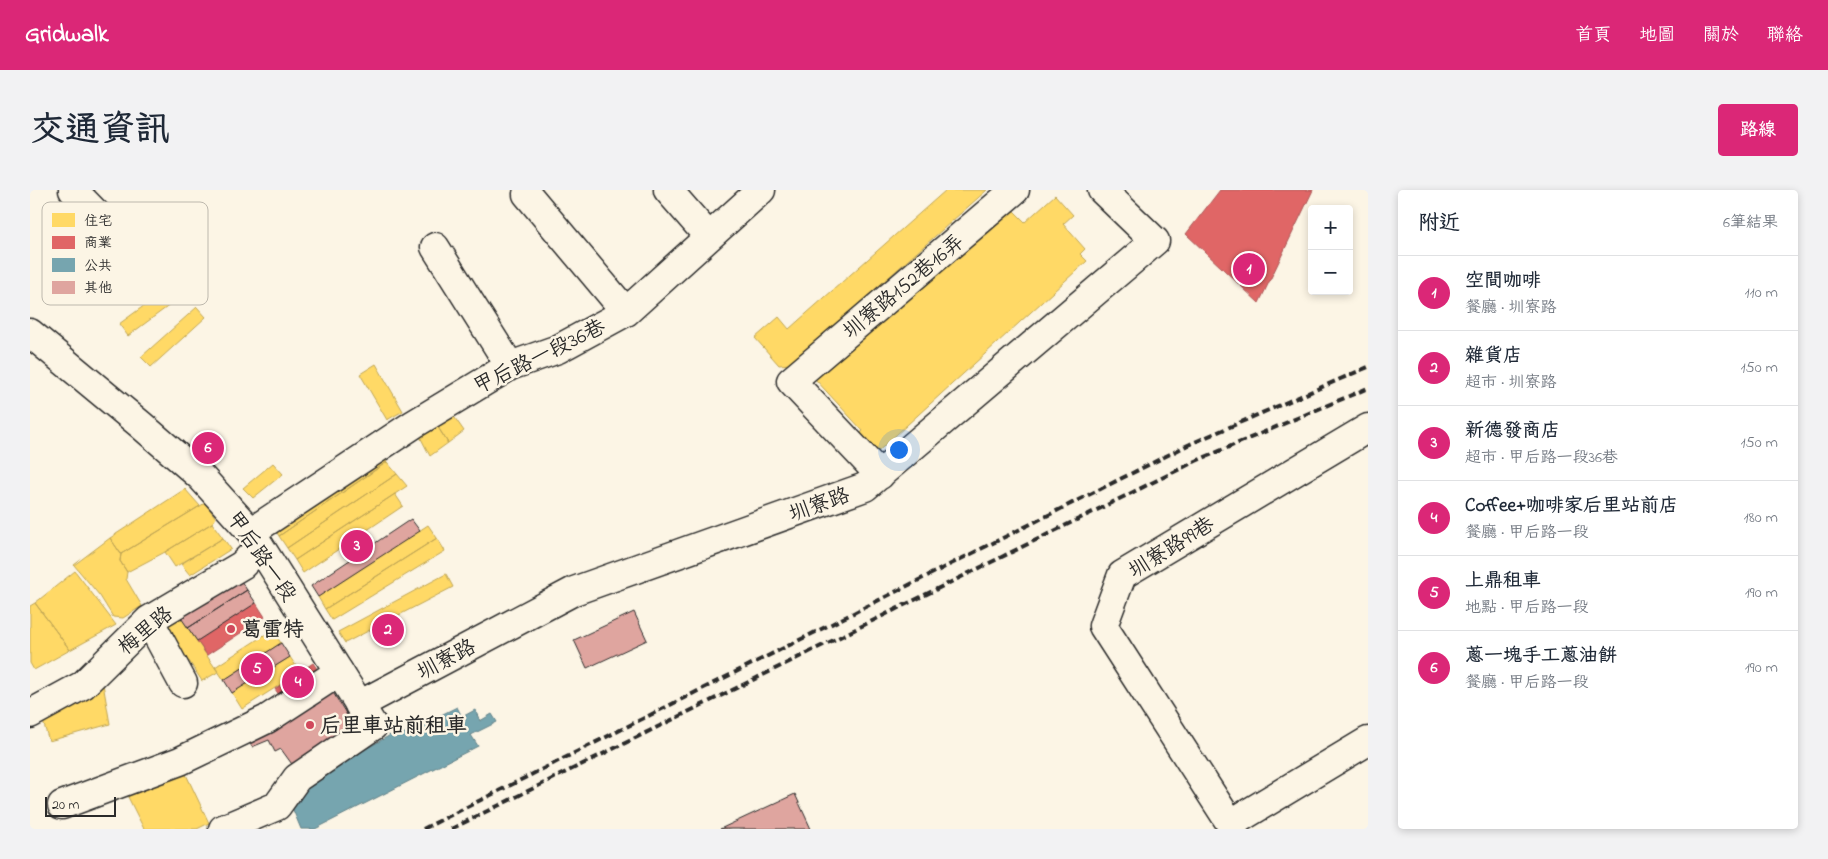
<!DOCTYPE html>
<html lang="zh-TW">
<head>
<meta charset="utf-8">
<style>
	:root { --surface:#fff; --page:#f2f2f3; --text:#1f2937; --muted:#747a83; --line:#e0e1e3; --accent:#db2777 }
	body { margin:0; font-family:"Indie Flower","LXGW WenKai TC",sans-serif; background:var(--page); color:var(--text) }
	.controls { position:absolute; right:15px; top:15px; display:grid; overflow:hidden; border-radius:5px; box-shadow:0 2px 8px #0003 }
	.controls button { width:45px; height:45px; display:grid; place-items:center; padding:0; border:0; border-bottom:1px solid var(--line); background:var(--surface); color:var(--text); font:25px sans-serif }
	.scale { position:absolute; left:15px; bottom:12px; width:71px; box-sizing:border-box; padding-left:5px; border:2px solid #2b2b2b; border-top:0; font-size:14px; line-height:18px; white-space:nowrap; color:#2b2b2b; -webkit-text-stroke:4px #fcf5e5; paint-order:stroke }
	.you { position:absolute; left:868px; top:259px; width:18px; height:18px; margin:-12px; border:4px solid #fff; border-radius:50%; background:#1a73e8; box-shadow:0 0 0 8px #1a73e833 }
	.badge { display:grid; place-items:center; width:32px; height:32px; border-radius:50%; background:var(--accent); color:#fff; font-size:16px; font-weight:700 }
	.pin { position:absolute; translate:-50% -50%; border:2px solid #fff; box-shadow:0 1px 5px #0006 }
	.list { margin:0; padding:0; list-style:none }
	h2 { display:flex; justify-content:space-between; align-items:center; height:65px; margin:0; padding:0 20px; font-size:21px }
	h2 small { font-size:16px; font-weight:400; color:var(--muted) }
	.list li { display:grid; grid-template-columns:32px 1fr auto; gap:15px; align-items:center; box-sizing:border-box; height:75px; padding:0 20px; border-top:1px solid var(--line) }
	.list b { display:block; font-size:19px; white-space:nowrap }
	.list p { margin:0; font-size:16px; white-space:nowrap; color:var(--muted) }
	.list em { font-size:16px; font-style:normal; color:var(--muted) }
	.map { position:relative; flex:none; width:1338px; height:639px; overflow:hidden; border-radius:5px }
	header { display:flex; align-items:center; gap:30px; box-sizing:border-box; height:70px; padding:0 25px; background:var(--accent); color:#fff }
	header strong { font-size:24px }
	nav { display:flex; gap:28px; margin-inline-start:auto; font-size:18px }
	.intro { display:flex; align-items:center; justify-content:space-between; box-sizing:border-box; height:120px; padding:0 30px }
	h1 { margin:0; font-size:35px }
	.button { padding:12px 22px; border-radius:5px; background:var(--accent); color:#fff; font-size:18px; font-weight:700 }
	main { display:flex; gap:30px; padding:0 30px }
	aside { flex:1; background:var(--surface); border-radius:5px; box-shadow:0 2px 8px #0003 }
	.map>svg:first-child { display:block }
	.homes { fill:#ffd966; stroke:#bfa554 }
	.shops { fill:#e06666; stroke:#aa5454 }
	.public { fill:#76a5af; stroke:#608087 }
	.building { fill:#dfa59f; stroke:#2b2b2b }
	.lines { fill:none; stroke-linecap:round; stroke-linejoin:round }
	.minor-casing { stroke:#2b2b2b; stroke-width:31 }
	.major-casing { stroke:#2b2b2b; stroke-width:31 }
	.minor { stroke:#fcf5e5; stroke-width:28 }
	.major { stroke:#fcf5e5; stroke-width:28 }
	.rail { stroke:#2b2b2b; stroke-width:4; stroke-dasharray:8 4; stroke-linecap:butt }
	.poi-dot { fill:#d1495b; stroke:#fcf5e5; stroke-width:2 }
	.labels { text-anchor:middle; stroke-width:5; stroke-linejoin:round; paint-order:stroke }
	.street-label { font-size:21px; fill:#2b2b2b; stroke:#fcf5e5 }
	.poi-label { font-size:21px; font-weight:bold; fill:#2b2b2b; stroke:#fcf5e5; text-anchor:start }
	.key { fill:#fcf5e5; stroke:#bdb8ad; stroke-width:1 }
	.key-label { font-size:14px; fill:#2b2b2b }
</style>
</head>
<body>
<header>
<strong>Gridwalk</strong>
<nav><a>首頁</a><a>地圖</a><a>關於</a><a>聯絡</a></nav>
</header>
<div class="intro"><h1>交通資訊</h1><a class="button">路線</a></div>
<main>
<div class="map">
<svg width="1338" height="639" viewBox="0 0 1338 639">
	<rect width="100%" height="100%" fill="#fcf5e5"/>
	<filter id="ink" filterUnits="userSpaceOnUse"><feTurbulence type="fractalNoise" baseFrequency=".02" numOctaves="2"/><feDisplacementMap in="SourceGraphic" scale="10" xChannelSelector="R" yChannelSelector="G"/><feConvolveMatrix kernelMatrix="1 2 1 2 8 2 1 2 1" color-interpolation-filters="sRGB"/></filter>
	<g filter="url(#ink)">
		<!-- homes -->
		<path class="homes" d="M916 0H957L761 174 749 175 725 148 749 127 759 139Z
			M1025 5 1043 25 1033 34 1055 59 1050 64 1057 71 843 266 826 247 833 241 785 189 950 38 956 45 983 20 995 32Z
			M148 91 156 103 98 146 89 134Z
			M167 117 176 127 121 177 111 167Z
			M346 174 373 221 357 230 330 184Z
			M413 211 434 241 418 253 397 220Z
			M397 220 418 253 400 266 381 229Z
			M346 257 357 272 249 346 241 333Z
			M357 272 367 284 257 358 249 346Z
			M243 273 253 284 223 308 213 298Z
			M367 284 377 296 265 370 257 358Z
			M155 299 170 316 91 364 80 348Z
			M365 304 373 316 273 383 265 370Z
			M175 313 186 328 182 333 135 362 97 382 90 371 91 364Z
			M182 333 193 348 145 377 135 362Z
			M398 335 407 348 295 419 288 407Z
			M80 348 91 364 90 371 97 382 96 389 112 416 93 428 83 427 70 406 44 375Z
			M193 348 201 359 160 385 151 374Z
			M407 348 415 361 302 430 295 419Z
			M45 381 86 435 40 460 5 413Z
			M416 384 423 397 315 453 308 442Z
			M5 413 40 460 4 480 0 473V416Z
			M145 419 188 482 172 491 159 471 148 478 132 427Z
			M242 440 251 453 194 490 185 477Z
			M260 467 270 482 212 519 202 503Z
			M72 488 80 534 19 551 11 525Z
			M153 578 179 633 167 639H114L96 603Z"/>
		<!-- shops -->
		<path class="shops" d="M1190 0H1283L1229 113 1156 44Z
			M226 413 235 427 177 465 167 451Z
			M283 473 291 485 254 512 245 499Z"/>
		<!-- public -->
		<path class="public" d="M427 517 432 527 445 520 450 531 462 524 467 532 441 545 448 556 285 639H271L261 615 271 596 371 539 373 544Z"/>
		<!-- building -->
		<path class="building" d="M381 329 390 341 288 407 281 396Z
			M211 391 217 400 158 438 145 419Z
			M217 400 226 413 167 451 158 438Z
			M604 422 617 450 557 478 544 450Z
			M251 453 260 467 202 503 194 490Z
			M299 496 325 538 264 577 251 559 245 562 239 550 222 557 216 546Z
			M765 604 781 639H690Z"/>
		<g class="lines">
			<!-- minor casing -->
			<g class="minor-casing">
				<path id="minor" d="M43 0 82 40
					M638 0 679 47
					M497 4 596 122
					M405 57 480 176
					M850 285 761 191 985 0
					M221 342 384 234 480 176 528 159 596 122 731 0
					M119 430 153 493
					M329 515 544 401 835 297 1125 51 1072 0
					M0 524 53 495 119 430 212 375 230 357
					M32 615 150 571 237 529 309 482
					M1200 634 1338 551
					M193 639 247 616 267 588 343 536
					M1204 639 1073 436 1092 385 1338 238"/>
			</g>
			<!-- major casing -->
			<g class="major-casing">
				<path id="major" d="M0 143 111 235 171 287 221 342 343 536"/>
			</g>
			<!-- minor -->
			<use href="#minor" class="minor"/>
			<!-- major -->
			<use href="#major" class="major"/>
			<!-- rail -->
			<path class="rail" d="M393 639 1158 255 1338 177
				M421 639 1166 271 1338 198"/>
		</g>
	</g>
	<!-- markers -->
	<g class="poi-dot">
		<circle cx="201" cy="439" r="5"/>
		<circle cx="280" cy="535" r="5"/>
	</g>
	<g class="labels">
		<!-- street labels -->
		<g class="street-label">
			<text transform="translate(873 96) rotate(-40)" y="7">圳寮路152巷16弄</text>
			<text transform="translate(509 166) rotate(-26)" y="7">甲后路一段36巷</text>
			<text transform="translate(789 314) rotate(-20)" y="7">圳寮路</text>
			<text transform="translate(1141 357) rotate(-32)" y="7">圳寮路99巷</text>
			<text transform="translate(232 366) rotate(55)" y="7">甲后路一段</text>
			<text transform="translate(115 440) rotate(-39)" y="7">梅里路</text>
			<text transform="translate(416 469) rotate(-28)" y="7">圳寮路</text>
		</g>
		<!-- poi labels -->
		<g class="poi-label">
			<text x="211" y="446">葛雷特</text>
			<text x="290" y="542">后里車站前租車</text>
		</g>
	</g>
	<!-- legend -->
	<rect x="12" y="12" width="166" height="103" rx="8" class="key"/>
	<rect x="22" y="23" width="23" height="14" fill="#ffd966"/>
	<rect x="22" y="46" width="23" height="13" fill="#e06666"/>
	<rect x="22" y="68" width="23" height="14" fill="#76a5af"/>
	<rect x="22" y="91" width="23" height="13" fill="#dfa59f"/>
	<g class="key-label">
		<text x="54" y="35">住宅</text>
		<text x="54" y="57">商業</text>
		<text x="54" y="80">公共</text>
		<text x="54" y="102">其他</text>
	</g>
</svg>
<div class="controls">
<button>+</button>
<button>−</button>
</div>
<div class="scale">20 m</div>
<div class="you"></div>
<div class="pin badge" style="left:1219px;top:79px">1</div>
<div class="pin badge" style="left:358px;top:440px">2</div>
<div class="pin badge" style="left:327px;top:356px">3</div>
<div class="pin badge" style="left:268px;top:492px">4</div>
<div class="pin badge" style="left:227px;top:479px">5</div>
<div class="pin badge" style="left:178px;top:258px">6</div>
</div>
<aside>
<h2>附近<small>6筆結果</small></h2>
<ul class="list">
<li><span class="badge">1</span><div><b>空間咖啡</b><p>餐廳 · 圳寮路</p></div><em>110 m</em></li>
<li><span class="badge">2</span><div><b>雜貨店</b><p>超市 · 圳寮路</p></div><em>150 m</em></li>
<li><span class="badge">3</span><div><b>新德發商店</b><p>超市 · 甲后路一段36巷</p></div><em>150 m</em></li>
<li><span class="badge">4</span><div><b>Coffee+咖啡家后里站前店</b><p>餐廳 · 甲后路一段</p></div><em>180 m</em></li>
<li><span class="badge">5</span><div><b>上鼎租車</b><p>地點 · 甲后路一段</p></div><em>190 m</em></li>
<li><span class="badge">6</span><div><b>蔥一塊手工蔥油餅</b><p>餐廳 · 甲后路一段</p></div><em>190 m</em></li>
</ul>
</aside>
</main>
</body>
</html>
